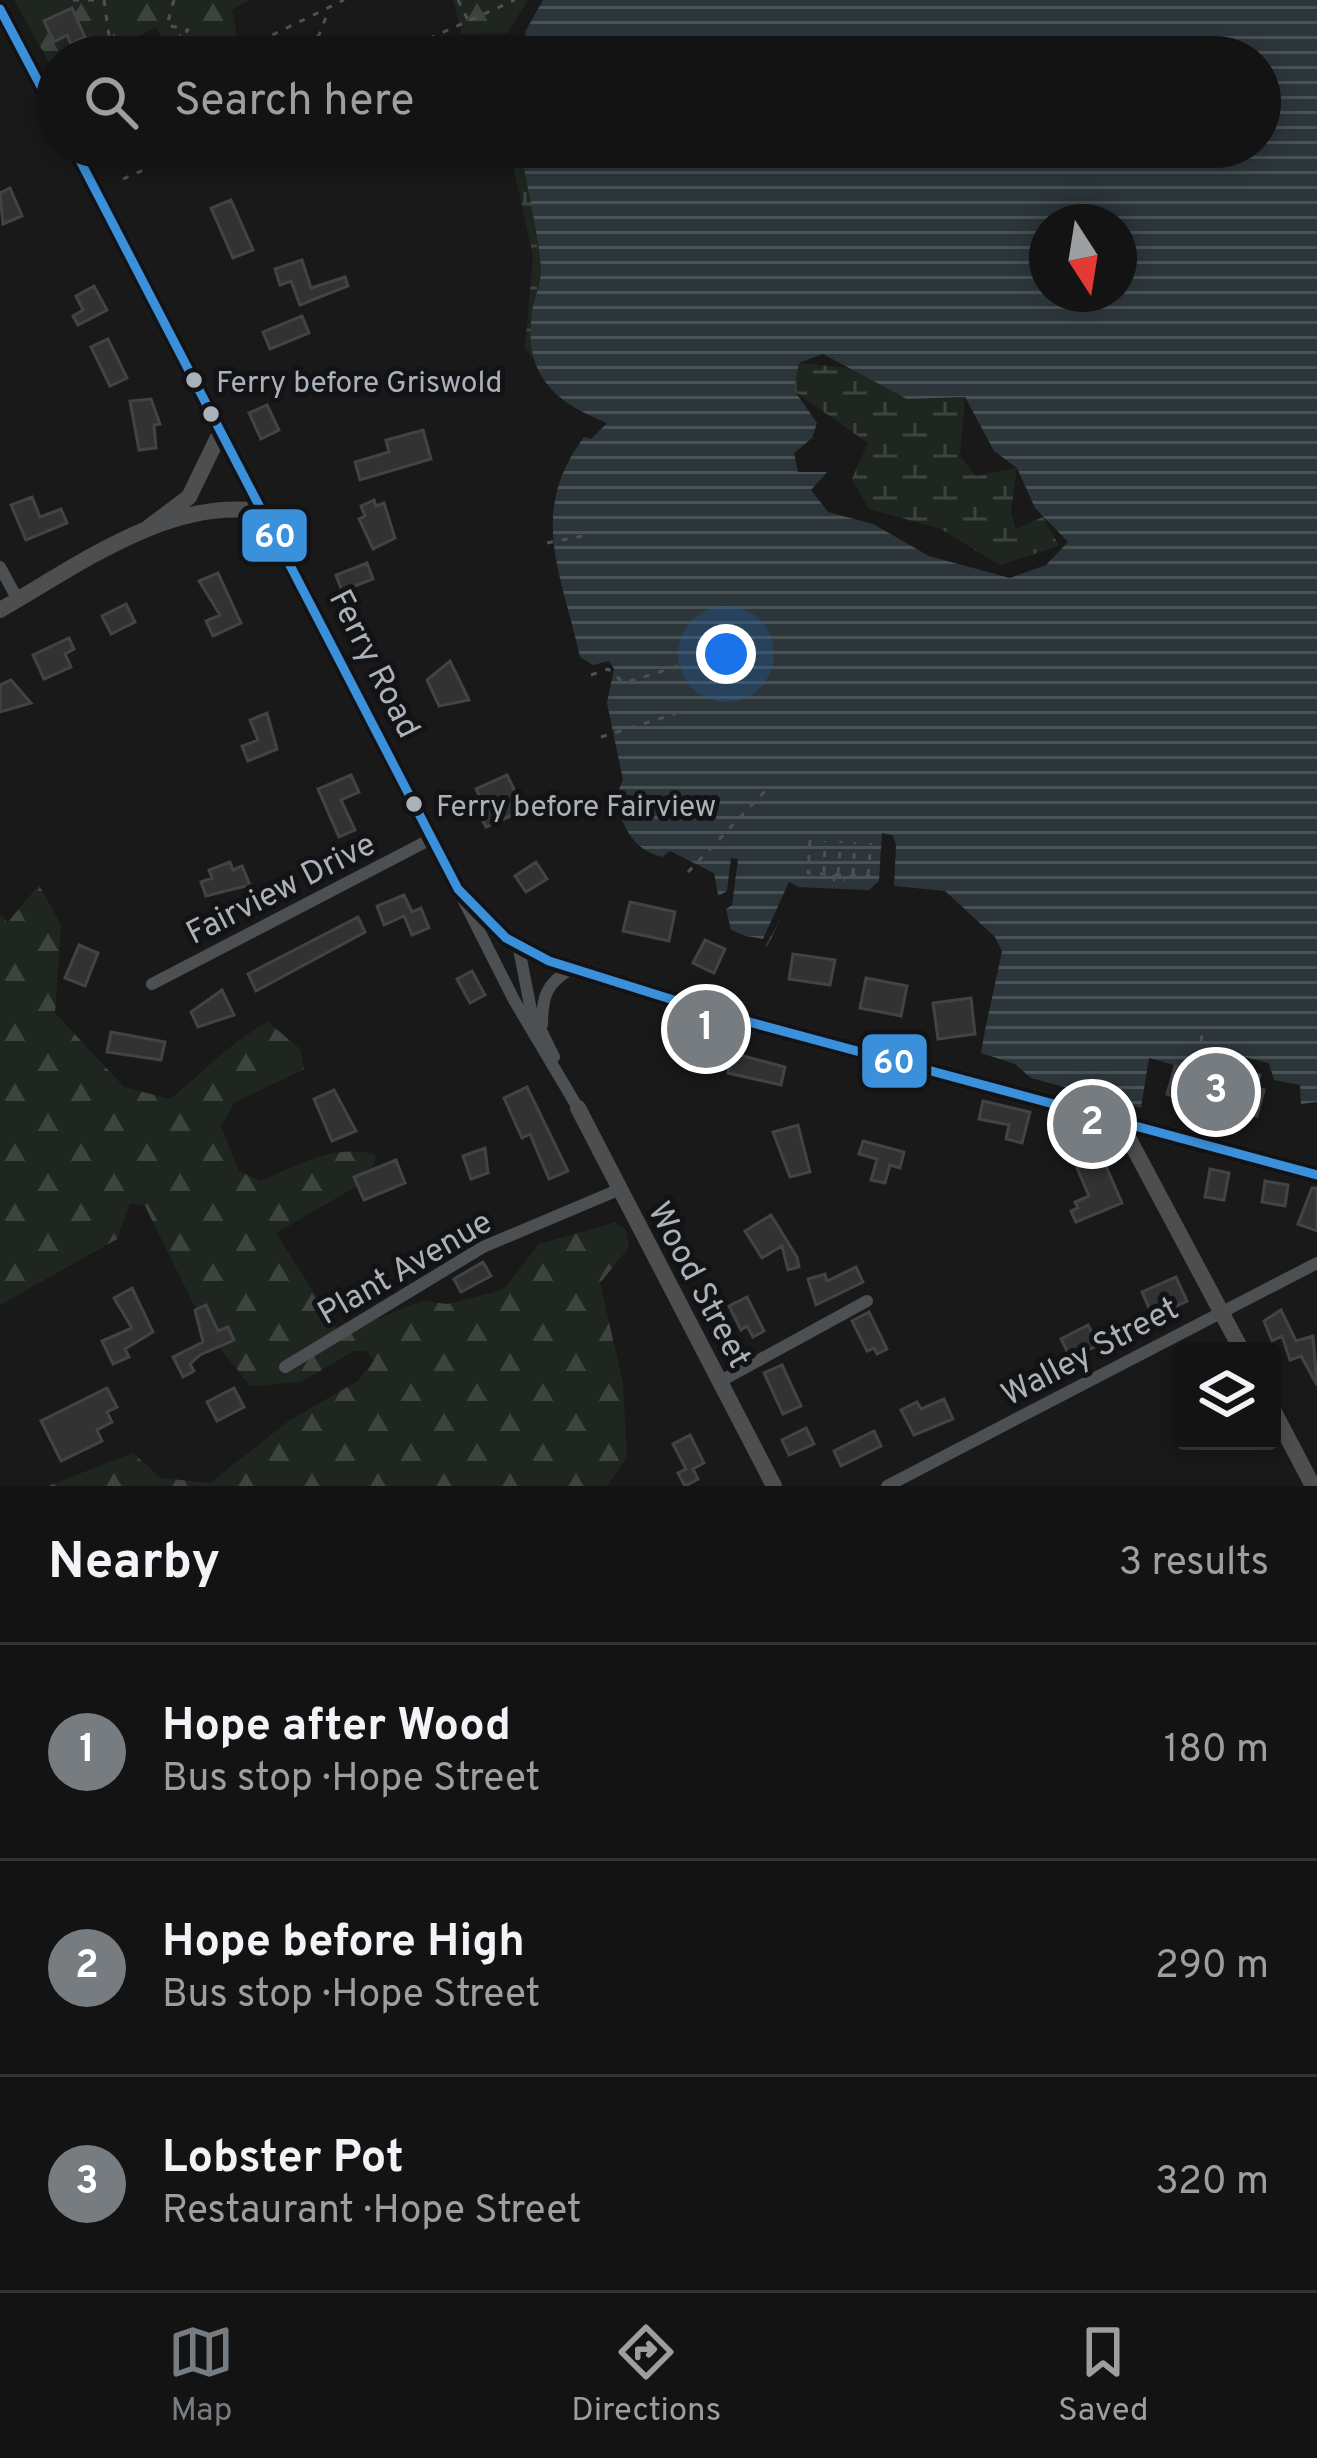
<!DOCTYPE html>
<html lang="en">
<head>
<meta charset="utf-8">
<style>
	:root { --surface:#131313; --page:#202021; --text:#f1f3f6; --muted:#9d9ea0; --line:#323233; --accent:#777c81 }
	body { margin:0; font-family:Overpass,sans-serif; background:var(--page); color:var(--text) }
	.controls { position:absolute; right:36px; bottom:36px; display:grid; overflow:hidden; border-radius:12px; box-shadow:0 6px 18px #0003 }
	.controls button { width:108px; height:108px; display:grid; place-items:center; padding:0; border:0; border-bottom:3px solid var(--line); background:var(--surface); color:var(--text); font:60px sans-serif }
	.compass { position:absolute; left:1029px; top:204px; width:108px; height:108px; border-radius:50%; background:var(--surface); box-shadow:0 6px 18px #0003; rotate:168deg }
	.you { position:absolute; left:726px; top:654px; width:42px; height:42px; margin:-30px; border:9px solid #fff; border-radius:50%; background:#1a73e8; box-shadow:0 0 0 18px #1a73e833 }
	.badge { display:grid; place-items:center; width:78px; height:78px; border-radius:50%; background:var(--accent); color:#fff; font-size:39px; font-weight:700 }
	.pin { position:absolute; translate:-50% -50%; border:6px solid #fff; box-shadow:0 3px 12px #0006 }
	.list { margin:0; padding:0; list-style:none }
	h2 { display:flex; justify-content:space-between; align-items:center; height:156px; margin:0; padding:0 48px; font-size:51px }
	h2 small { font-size:39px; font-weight:400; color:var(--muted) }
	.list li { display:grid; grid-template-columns:78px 1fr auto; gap:36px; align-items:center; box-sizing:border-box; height:216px; padding:0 48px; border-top:3px solid var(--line) }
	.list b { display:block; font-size:45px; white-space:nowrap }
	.list p { margin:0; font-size:39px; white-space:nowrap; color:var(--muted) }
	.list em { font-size:39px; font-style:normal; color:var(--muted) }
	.icon { flex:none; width:66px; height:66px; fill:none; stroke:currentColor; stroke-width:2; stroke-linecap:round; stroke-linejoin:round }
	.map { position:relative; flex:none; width:1317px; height:1486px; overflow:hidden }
	.search { position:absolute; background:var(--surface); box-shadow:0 6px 18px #0003; left:36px; right:36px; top:36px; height:132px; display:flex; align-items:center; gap:30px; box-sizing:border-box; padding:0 42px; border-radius:66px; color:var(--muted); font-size:45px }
	.sheet { height:804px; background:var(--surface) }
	nav { display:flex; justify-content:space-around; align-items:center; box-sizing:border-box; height:168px; border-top:3px solid var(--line); background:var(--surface); font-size:33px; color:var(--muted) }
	nav a { display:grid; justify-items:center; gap:6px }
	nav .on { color:var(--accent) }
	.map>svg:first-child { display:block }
	.forest { fill:url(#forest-firs) }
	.wetland { fill:url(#wetland-marsh) }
	.water { fill:url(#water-rules); fill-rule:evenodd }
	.pier { fill:#191919 }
	.building { fill:#323233; stroke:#414345; stroke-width:3 }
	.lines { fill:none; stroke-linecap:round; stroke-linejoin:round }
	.path { stroke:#4f5053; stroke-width:3; stroke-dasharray:6 9; stroke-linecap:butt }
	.street { stroke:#4d5052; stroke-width:12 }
	.secondary { stroke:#4c4e50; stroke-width:16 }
	.primary { stroke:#4a4b4e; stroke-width:18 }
	.bus-1-casing { stroke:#131315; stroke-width:18 }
	.bus-1 { stroke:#3a90db; stroke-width:9 }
	.bus-dot { fill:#aab2b9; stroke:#131315; stroke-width:4.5 }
	.labels { text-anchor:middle; stroke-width:10; stroke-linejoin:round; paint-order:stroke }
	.bus-label { font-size:30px; fill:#aab2b9; stroke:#131315; text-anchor:start }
	.street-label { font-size:33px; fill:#aab2b9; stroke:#131315 }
	.line-badge { stroke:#131315; stroke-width:4.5 }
	.badge-label { font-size:33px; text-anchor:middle; font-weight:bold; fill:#fff }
</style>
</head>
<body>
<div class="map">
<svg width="1317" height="1486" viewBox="0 0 1317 1486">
	<defs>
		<pattern id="forest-firs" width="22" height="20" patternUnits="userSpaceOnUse" patternTransform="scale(3)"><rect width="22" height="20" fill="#1f261f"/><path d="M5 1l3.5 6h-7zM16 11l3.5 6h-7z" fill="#3d433d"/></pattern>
		<pattern id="wetland-marsh" width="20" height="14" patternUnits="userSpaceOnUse" patternTransform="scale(3)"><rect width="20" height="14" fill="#1f261f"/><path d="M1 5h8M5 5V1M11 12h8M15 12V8" fill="none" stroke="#3d433d"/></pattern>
		<pattern id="water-rules" width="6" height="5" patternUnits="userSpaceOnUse" patternTransform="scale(3)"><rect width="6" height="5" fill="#2c363a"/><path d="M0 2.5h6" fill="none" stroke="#485154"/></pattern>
	</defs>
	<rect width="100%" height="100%" fill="#191919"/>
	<!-- forest -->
	<path class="forest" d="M14 0H249L232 10 239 46 207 57H172L156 27 101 57H57V76Z
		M453 0H528L507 33 462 34Z
		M39 885 61 925 55 1013 124 1087 170 1099C207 1070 226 1045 268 1022L300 1049 304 1069 234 1103 221 1126 239 1171 260 1181C299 1165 335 1143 376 1155L369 1179 276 1233 340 1334 422 1301 447 1304 495 1292 506 1287 539 1244 616 1222 626 1230 629 1247 600 1283 623 1383 627 1457 607 1486H48L133 1453 161 1478 210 1483 290 1420 358 1381 374 1360 366 1351H354L301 1382 250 1386 207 1331 145 1206 130 1203 117 1239 0 1305V915L8 922Z"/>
	<!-- wetland -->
	<path class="wetland" d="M509 147H529L546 245 538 365 525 348 533 256Z
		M799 363 849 368 907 399 965 397 960 456 975 476 1017 468 1011 512 1016 529 1043 517 1059 546 1000 565 941 529 869 509 852 479 868 443 794 391Z"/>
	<!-- water -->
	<path class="water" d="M543 0H1317V1102L1301 1104 1300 1085 1274 1080 1269 1063 1244 1057 1236 1082 1149 1058 1141 1108 1031 1078 1015 1064 981 1053 998 951 937 893 796 887 767 947 724 927 714 873 670 851 662 857C632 849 625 828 614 801L623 780 607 703 614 669 609 661 593 665 580 657C562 574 527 513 584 437L591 439 607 423C555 402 523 376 532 313 534 297 542 283 541 267 537 227 527 187 520 147H1260V57H531L525 32ZM1047 222H1119V294H1047ZM823 354 907 399 965 397 994 451 1017 468 1035 508 1068 542 1046 565 1010 578 929 556 873 524 828 512 811 490 827 472H798L794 453 812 438 817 423 794 390 799 363Z"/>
	<!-- pier -->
	<path class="pier" d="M882 833 893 836 896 845 894 886 945 891 995 937 1002 951 979 1058 992 953 935 899 869 890 879 881Z
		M731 858 738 859 732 905 726 909 731 930 746 936 763 939 789 882 799 887 764 948 729 937 721 927 715 898 727 891Z"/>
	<!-- building -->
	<path class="building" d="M72 8 85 37 71 44 67 35 54 42 44 21Z
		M10 188 22 216 3 224 0 193Z
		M231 200 253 250 233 258 211 208Z
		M302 260 311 288 345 277 348 286 300 305 291 281 280 285 275 269Z
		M94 286 107 310 78 325 73 316 83 310 76 296Z
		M302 316 309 333 270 349 263 332Z
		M108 339 127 378 110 386 91 347Z
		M151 399 160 424 154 425 156 448 139 450 130 401Z
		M267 405 279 430 261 439 249 413Z
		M423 430 431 459 360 480 355 462 389 452 386 440Z
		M32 497 40 517 61 509 67 523 26 540 11 505Z
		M374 500 376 506 384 503 395 538 373 549 359 519 365 516 361 506Z
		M367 563 373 579 342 591 336 575Z
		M218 573 241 623 213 636 206 621 220 615 199 581Z
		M126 604 135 622 111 634 102 616Z
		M69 638 74 649 65 654 71 667 44 679 33 655Z
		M450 661 469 700 439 706 427 680Z
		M11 680 31 703 0 712V685Z
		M267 713 277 749 248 761 242 746 258 740 250 720Z
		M351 775 359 792 341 800 355 830 339 837 318 789Z
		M507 775 524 810 486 827 480 815 487 811 476 789Z
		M230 862 233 870 242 866 250 885 206 896 201 882 212 878 209 870Z
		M536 862 547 879 526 892 515 876Z
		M404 895 412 912 421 908 429 928 412 935 404 916 384 925 377 906Z
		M630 902 675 912 669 941 623 931Z
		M358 917 365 932 256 991 248 974Z
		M705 940 725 949 714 973 693 963Z
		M79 945 98 953 85 986 65 978Z
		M793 954 835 960 830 985 789 979Z
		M472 971 485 995 470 1003 457 979Z
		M866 978 907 986 901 1016 860 1008Z
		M222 990 234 1015 198 1027 191 1012Z
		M971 998 975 1034 938 1039 933 1003Z
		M111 1032 165 1042 161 1060 107 1052Z
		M732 1053 785 1067 781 1085 728 1073Z
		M1175 1066 1239 1083 1243 1070 1260 1075 1256 1088 1264 1090 1257 1116 1232 1113 1231 1117 1167 1094Z
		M527 1087 568 1171 549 1179 530 1134 522 1138 504 1098Z
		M334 1090 356 1131 332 1141 314 1099Z
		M983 1101 1030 1112 1022 1143 1006 1139 1009 1125 979 1119Z
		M798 1125 810 1172 790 1177 773 1132Z
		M863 1141 904 1152 900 1168 890 1165 885 1183 871 1180 877 1159 859 1154Z
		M485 1148 488 1173 471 1179 463 1156Z
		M1102 1157 1122 1203 1076 1222 1071 1211 1078 1208 1075 1202 1089 1196 1077 1168Z
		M396 1160 405 1183 364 1200 354 1177Z
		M1210 1169 1229 1173 1224 1200 1205 1197Z
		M1265 1181 1288 1185 1285 1206 1262 1202Z
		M1312 1188H1317V1231L1298 1224Z
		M771 1215 797 1257 799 1267 788 1270 782 1246 762 1258 745 1231Z
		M483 1262 491 1276 461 1292 454 1279Z
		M856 1267 863 1282 816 1305 808 1279 825 1274 827 1281Z
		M1176 1277 1187 1301 1153 1317 1142 1292Z
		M132 1288 153 1332 125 1349 129 1357 113 1364 102 1341 132 1328 114 1298Z
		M747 1297 764 1331 753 1337 747 1326 741 1330 729 1306Z
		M206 1305 218 1331 228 1327 234 1340 200 1355 190 1364 194 1371 183 1377 173 1357 203 1342 195 1310Z
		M1281 1310 1296 1341 1313 1336 1317 1385 1301 1356 1290 1360 1282 1336 1272 1341 1264 1321Z
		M869 1312 887 1349 877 1354 874 1348 867 1351 852 1321Z
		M1088 1325 1098 1345 1071 1359 1061 1339Z
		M782 1365 801 1406 783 1414 764 1373Z
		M107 1388 117 1407 107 1412 112 1422 97 1430 102 1441 61 1461 41 1421Z
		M234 1388 244 1407 217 1421 207 1402Z
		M944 1399 953 1419 914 1435 901 1410 917 1402 921 1409Z
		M806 1428 814 1444 789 1455 782 1440Z
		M874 1431 881 1446 841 1466 834 1451Z
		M690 1435 704 1463 693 1469 698 1479 685 1486 678 1473 686 1469 673 1444Z"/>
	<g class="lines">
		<!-- path -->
		<path class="path" d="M73 0H101
			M104 0 112 57
			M174 0 167 25 188 30 178 42 181 57
			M458 0 468 20
			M274 57 264 39 344 0
			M295 57 319 35 328 12
			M388 57 515 0
			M123 179 196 147
			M547 543 582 536
			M591 675 608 669 624 683 679 666
			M601 737 675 714
			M810 840 808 873 877 877
			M688 872 767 789
			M824 872 825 841
			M838 873 841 841
			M853 874 855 842
			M834 875V880H845
			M868 875 871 843
			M1196 1071 1202 1035"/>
		<!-- street -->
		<path class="street" d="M0 567 18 600
			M464 901 514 1000 578 1108
			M518 944 531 1010 554 1057
			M152 984 433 838
			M542 1025C542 998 546 982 572 969
			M285 1367 483 1247 618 1190
			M719 1382 867 1301
			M887 1486 1317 1263"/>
		<!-- secondary -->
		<path class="secondary" d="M149 527 189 497 221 431
			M0 610C77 566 172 495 263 512
			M578 1108 774 1486
			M1121 1124 1242 1351
			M1272 1408 1313 1486"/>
		<!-- primary -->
		<path class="primary" d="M0 9 57 117
			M73 147 458 889 506 938 549 961 712 1012 1317 1175"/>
		<!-- bus-1 casing -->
		<g class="bus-1-casing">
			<path id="bus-1" d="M0 9 57 117
				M73 147 458 889 506 938 549 961 712 1012 1317 1175"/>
		</g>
		<!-- bus-1 -->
		<use href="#bus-1" class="bus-1"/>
	</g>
	<!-- markers -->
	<g class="bus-dot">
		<circle cx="194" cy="380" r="10"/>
		<circle cx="211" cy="414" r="10"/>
		<circle cx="414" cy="804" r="10"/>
	</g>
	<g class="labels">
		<!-- bus labels -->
		<g class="bus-label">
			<text x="216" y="392">Ferry before Griswold</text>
			<text x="436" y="816">Ferry before Fairview</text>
		</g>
		<!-- street labels -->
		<g class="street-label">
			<text transform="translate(376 663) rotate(63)" y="12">Ferry Road</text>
			<text transform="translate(280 887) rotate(-27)" y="12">Fairview Drive</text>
			<text transform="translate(404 1266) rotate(-30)" y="12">Plant Avenue</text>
			<text transform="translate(701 1284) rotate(62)" y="12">Wood Street</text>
			<text transform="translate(1089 1350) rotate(-28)" y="12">Walley Street</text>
		</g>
	</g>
	<g class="line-badge">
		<rect x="240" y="507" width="69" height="57" rx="12" fill="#3a90db"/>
		<rect x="860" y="1032" width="69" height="58" rx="12" fill="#3a90db"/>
	</g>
	<g class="badge-label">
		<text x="275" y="547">60</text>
		<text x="894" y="1073">60</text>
	</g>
</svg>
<div class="controls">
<button><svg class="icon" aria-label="layers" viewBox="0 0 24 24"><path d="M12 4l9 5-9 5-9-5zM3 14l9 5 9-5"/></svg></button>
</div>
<svg class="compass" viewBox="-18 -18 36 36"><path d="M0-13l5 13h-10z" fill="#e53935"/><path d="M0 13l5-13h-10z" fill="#9d9ea0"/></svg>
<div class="you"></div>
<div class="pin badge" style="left:706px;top:1029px">1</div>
<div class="pin badge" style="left:1092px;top:1124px">2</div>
<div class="pin badge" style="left:1216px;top:1092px">3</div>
<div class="search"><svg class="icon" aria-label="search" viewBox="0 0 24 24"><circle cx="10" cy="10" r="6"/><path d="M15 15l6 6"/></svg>Search here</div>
</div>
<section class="sheet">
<h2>Nearby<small>3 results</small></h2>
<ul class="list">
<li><span class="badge">1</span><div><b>Hope after Wood</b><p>Bus stop · Hope Street</p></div><em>180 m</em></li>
<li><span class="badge">2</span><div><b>Hope before High</b><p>Bus stop · Hope Street</p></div><em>290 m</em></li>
<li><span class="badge">3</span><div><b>Lobster Pot</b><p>Restaurant · Hope Street</p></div><em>320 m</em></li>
</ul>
</section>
<nav>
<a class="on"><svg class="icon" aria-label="map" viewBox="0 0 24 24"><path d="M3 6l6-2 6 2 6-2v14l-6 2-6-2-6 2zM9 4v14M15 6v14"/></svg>Map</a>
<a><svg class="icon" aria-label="directions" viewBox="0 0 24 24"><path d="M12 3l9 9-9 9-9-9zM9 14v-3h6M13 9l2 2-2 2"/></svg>Directions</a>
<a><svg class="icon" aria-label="saved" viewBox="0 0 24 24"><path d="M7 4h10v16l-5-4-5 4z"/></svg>Saved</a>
</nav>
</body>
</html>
